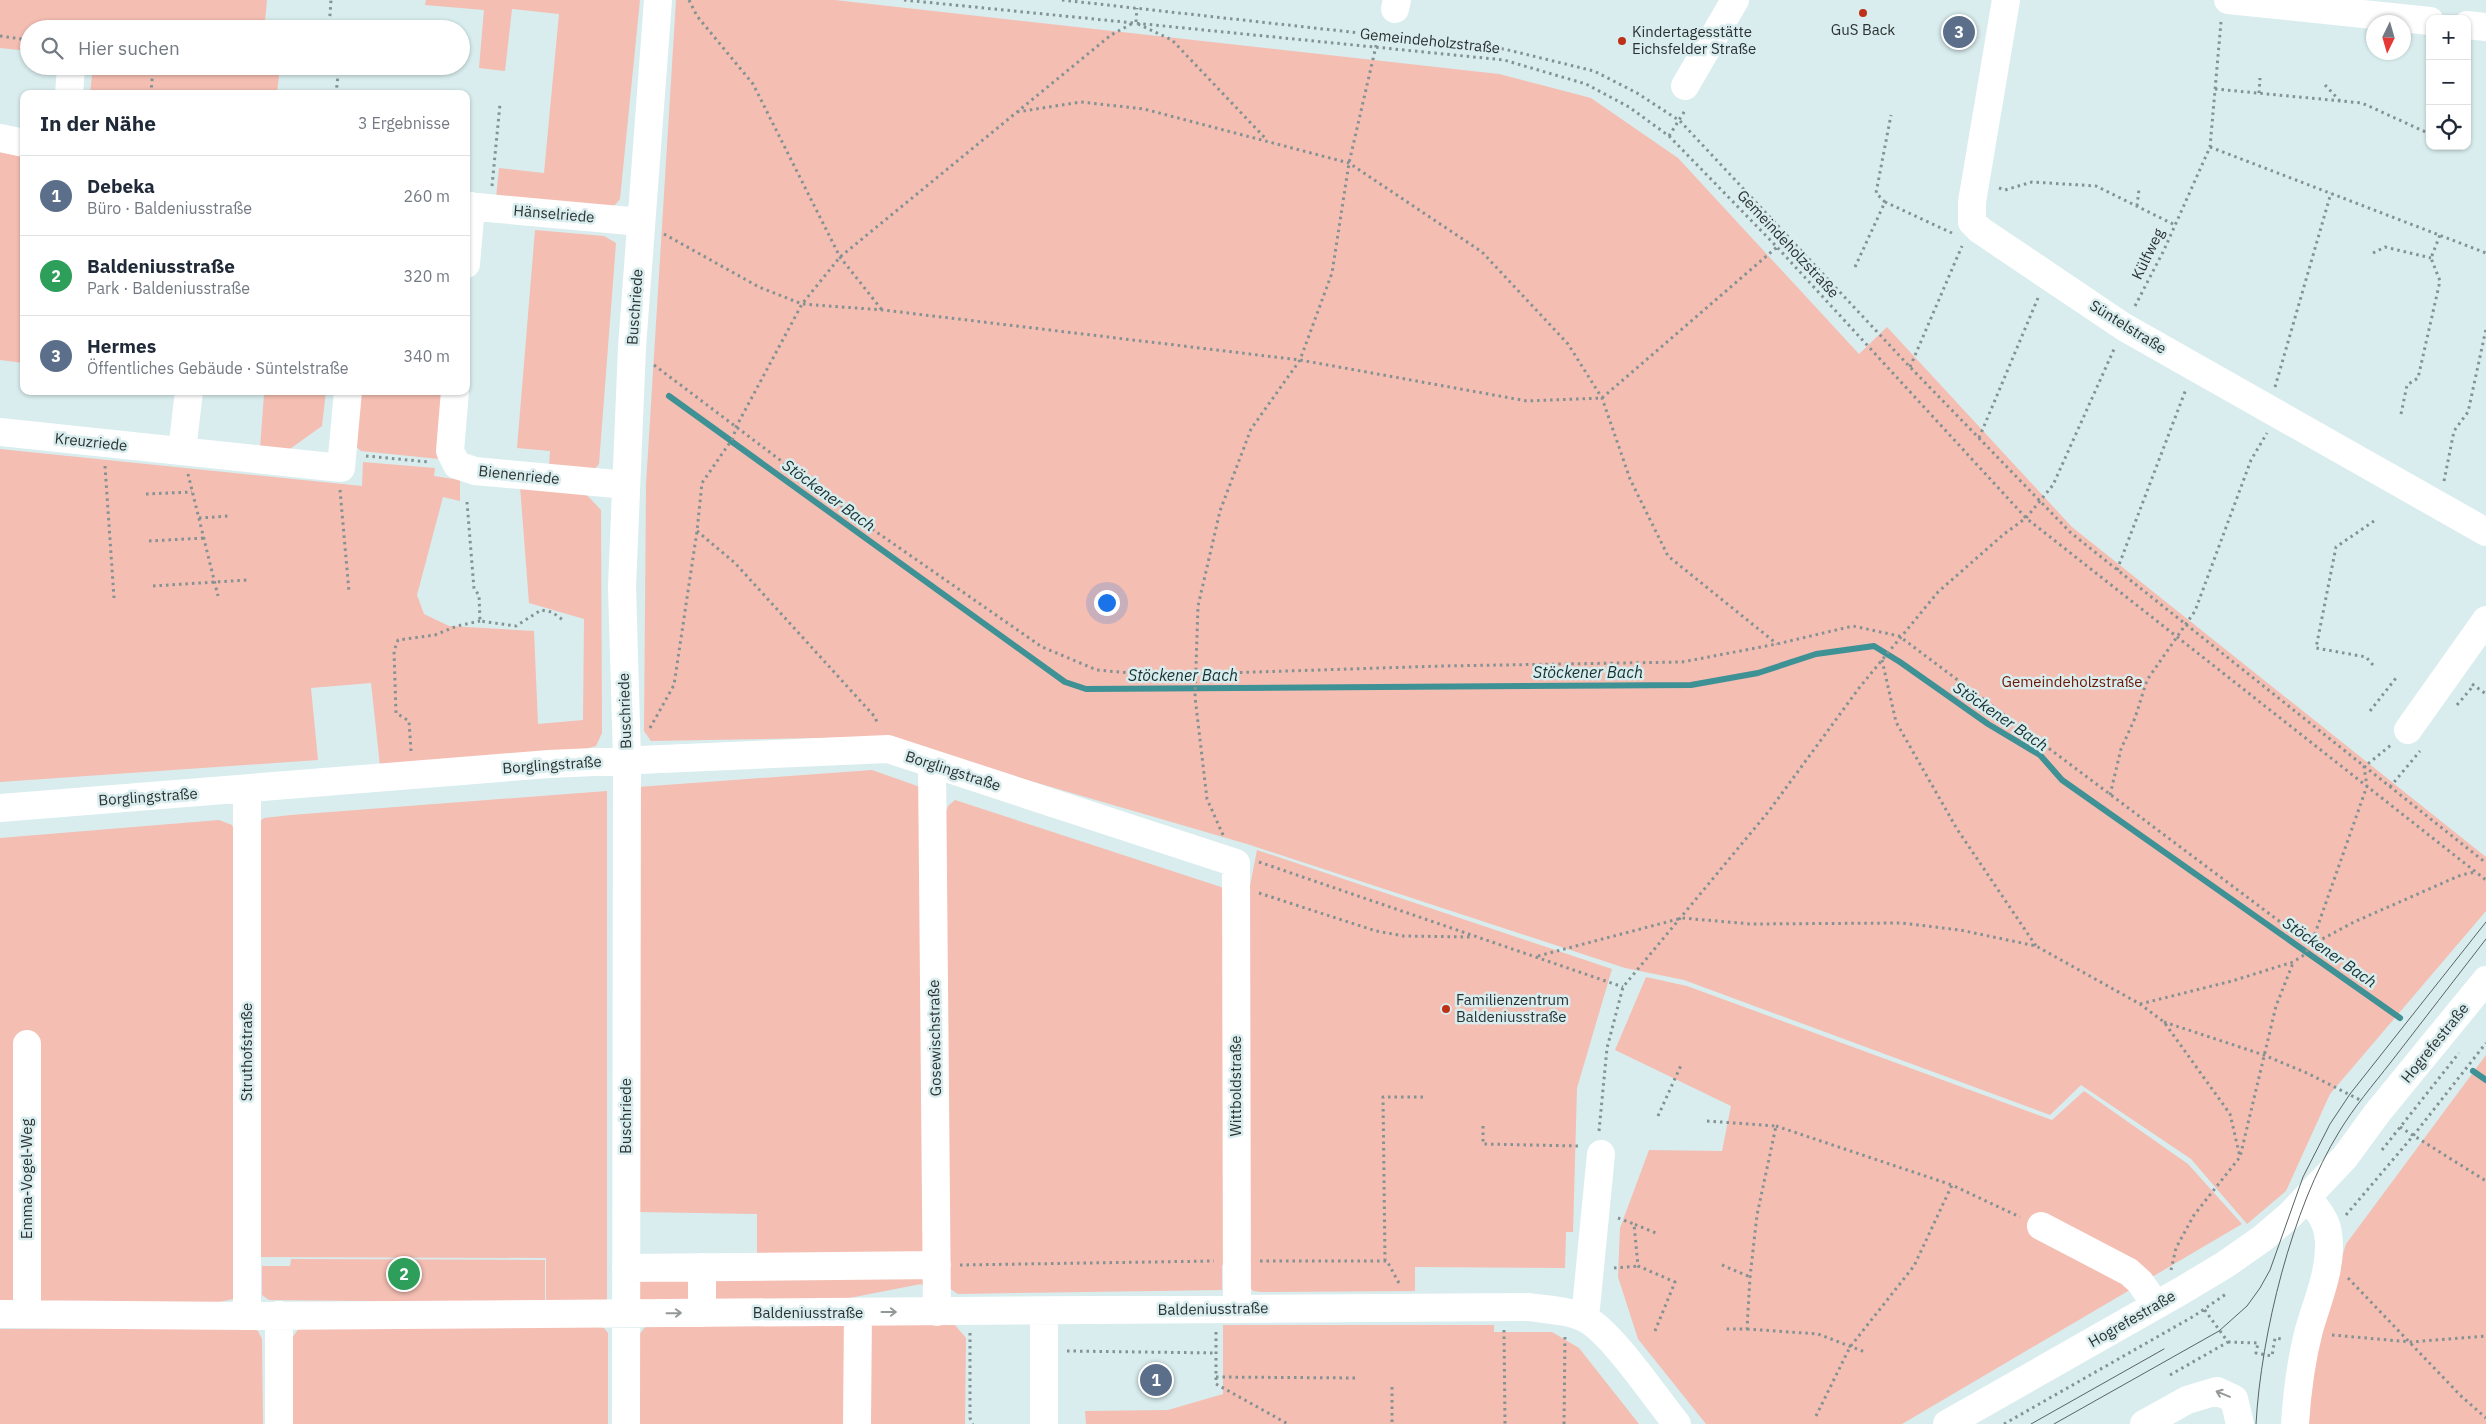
<!DOCTYPE html>
<html lang="de">
<head>
<meta charset="utf-8">
<style>
	:root { --surface:#fff; --page:#f6f6f7; --text:#1f2937; --muted:#747a83; --line:#e0e1e3; --accent:#db2777 }
	body { margin:0; font-family:"IBM Plex Sans",sans-serif; background:var(--page); color:var(--text) }
	.controls { position:absolute; right:15px; top:15px; display:grid; overflow:hidden; border-radius:10px; box-shadow:0 1px 4px #0004 }
	.controls button { width:45px; height:45px; display:grid; place-items:center; padding:0; border:0; border-bottom:1px solid var(--line); background:var(--surface); color:var(--text); font:25px sans-serif }
	.compass { position:absolute; left:2366px; top:15px; width:45px; height:45px; border-radius:50%; background:var(--surface); box-shadow:0 1px 4px #0004; rotate:185deg }
	.you { position:absolute; left:1106px; top:602px; width:18px; height:18px; margin:-12px; border:4px solid #fff; border-radius:50%; background:#1a73e8; box-shadow:0 0 0 8px #1a73e833 }
	.badge { display:grid; place-items:center; width:32px; height:32px; border-radius:50%; background:var(--accent); color:#fff; font-size:16px; font-weight:700 }
	.pin { position:absolute; translate:-50% -50%; border:2px solid #fff; box-shadow:0 1px 5px #0006 }
	.list { margin:0; padding:0; list-style:none }
	h2 { display:flex; justify-content:space-between; align-items:center; height:65px; margin:0; padding:0 20px; font-size:21px }
	h2 small { font-size:16px; font-weight:400; color:var(--muted) }
	.list li { display:grid; grid-template-columns:32px 1fr auto; gap:15px; align-items:center; box-sizing:border-box; height:80px; padding:0 20px; border-top:1px solid var(--line) }
	.list b { display:block; font-size:19px; white-space:nowrap }
	.list p { margin:0; font-size:16px; white-space:nowrap; color:var(--muted) }
	.list em { font-size:16px; font-style:normal; color:var(--muted) }
	.icon { flex:none; width:28px; height:28px; fill:none; stroke:currentColor; stroke-width:2; stroke-linecap:round; stroke-linejoin:round }
	.map { position:relative; flex:none; width:2486px; height:1424px; overflow:hidden }
	.search { position:absolute; background:var(--surface); box-shadow:0 1px 4px #0004; left:20px; top:20px; width:450px; height:55px; display:flex; align-items:center; gap:12px; box-sizing:border-box; padding:0 18px; border-radius:28px; color:var(--muted); font-size:19px }
	.panel { position:absolute; background:var(--surface); box-shadow:0 1px 4px #0004; left:20px; top:90px; width:450px; height:305px; border-radius:10px }
	.map>svg:first-child { display:block }
	.green { fill:#f4beb2 }
	.lines { fill:none; stroke-linecap:round; stroke-linejoin:round }
	.stream { stroke:#3e9194; stroke-width:6 }
	.path { stroke:#849293; stroke-width:3; stroke-dasharray:2.5 4; stroke-linecap:butt }
	.minor { stroke:#fff; stroke-width:28 }
	.tram { stroke:#596364; stroke-width:1 }
	.oneway { stroke:#959899 }
	.poi-dot { fill:#bc3117; stroke:#d9edee; stroke-width:2 }
	.labels { text-anchor:middle; stroke-width:5; stroke-linejoin:round; paint-order:stroke }
	.poi-label { font-size:15px; fill:#2b3233; stroke:#d9edee; text-anchor:start }
	.street-label { font-size:15px; fill:#2b3233; stroke:#d9edee }
	.park-label { font-size:15px; fill:#6f1504; stroke:#d9edee }
	.water-label { font-size:16px; font-style:italic; fill:#173131; stroke:#d9edee }
</style>
</head>
<body>
<div class="map">
<svg width="2486" height="1424" viewBox="0 0 2486 1424">
	<rect width="100%" height="100%" fill="#d9edee"/>
	<!-- green -->
	<path class="green" d="M0 0H267L265 21 304 26V29H29V51L0 48Z
		M426 0H640L620 199 615 205 608 208 496 198 499 168 544 173 559 14 512 9 505 71 479 68 484 10 425 5Z
		M676 0H835L1499 74 1591 98 1678 158 1859 354 1887 327 2072 527 2486 857V911L2330 1094 2286 1191 2247 1224 2191 1159 2081 1085 2050 1115 1684 980 1625 968 1247 844 879 737 651 741 644 731 646 485Z
		M93 66H280L277 94H90Z
		M0 152 24 157V363L0 360Z
		M535 230 604 236 616 243 599 464 592 472 549 468 550 451 517 448Z
		M240 391H326L322 426 287 451 260 449 264 394Z
		M354 391H445L439 459 361 451 352 443Z
		M0 449 362 486 363 462 435 468 434 476 460 480V501L443 497 417 595 424 614 449 626 534 631 538 724 583 720 584 619 529 603 520 486 584 492 601 510 602 733 596 746 583 750 380 766 371 683 311 688 318 760 0 782Z
		M872 770 923 788 924 1248 919 1255 757 1259V1214L638 1212V787Z
		M607 791V1300L546 1306V1258L256 1257 259 822 264 818 291 815Z
		M955 800 1221 887 1227 894 1228 1256 1222 1266V1290L958 1294 949 1288 946 1280V812L948 806Z
		M219 820 232 825 235 831 234 1299 219 1302H0V838Z
		M1257 850 1612 969 1577 1088 1573 1232H1566L1565 1268 1415 1267V1291L1261 1292 1253 1291 1248 1285 1247 901Z
		M1646 977 1687 986 2052 1120 2084 1091 2188 1164 2242 1224 1902 1424H1706L1638 1339 1618 1277 1620 1228 1649 1150 1722 1151 1731 1106 1615 1050Z
		M2486 1055V1424H2308L2316 1342 2346 1244Z
		M291 1259 545 1260V1303L269 1300 262 1295V1266H290Z
		M924 1275V1287L921 1284 844 1299 639 1301 640 1277Z
		M954 1324 966 1338 965 1424H639V1335L645 1327Z
		M1223 1325H1494V1332H1552L1579 1348 1639 1424H1086L1085 1411 1168 1410 1223 1394Z
		M596 1326 604 1328 608 1333V1424H290V1341L299 1328Z
		M252 1328 258 1331 262 1339 263 1424H0V1329Z"/>
	<g class="lines">
		<!-- stream -->
		<path class="stream" d="M669 396 730 440
			M731 441 1065 682 1086 689 1691 685 1758 673 1816 654 1874 646 1900 662 1988 724 2040 755 2062 780 2400 1018
			M2473 1071 2486 1080"/>
		<!-- path -->
		<path class="path" d="M689 0 697 16 753 84 840 257 882 310
			M904 0 1504 60 1586 84 1629 107 1669 136 1777 247 2026 518 2486 880
			M1062 0 1504 49 1594 71 1637 93 1680 121 1910 367 2071 533 2486 863
			M1136 22 1137 8
			M1138 24 1172 40 1266 139
			M329 29 331 0
			M0 36 29 40
			M2325 85 2340 101
			M2215 89 2362 103 2430 134
			M2259 93 2260 78
			M151 94 153 66
			M336 94 339 66
			M1017 112 1081 102 1144 109 1349 163 1482 252 1568 344 1602 398 1630 479 1668 556 1777 644
			M1669 136 1686 109
			M2210 147 2486 253
			M492 186 500 104
			M1999 188 2005 190 2032 182 2096 186 2175 225
			M1885 202 1876 193 1891 115
			M2137 206 2139 189
			M664 234 759 287 802 304 883 310 1300 360 1527 401 1602 398 1777 247 1789 239
			M2373 253 2385 247 2431 258
			M1855 267 1885 202 1952 233
			M2135 306 2164 250 2210 147 2221 22
			M654 365 865 524 1042 647 1097 670 1142 674H1195L1442 666 1682 662 1777 644 1853 626 1899 636 2311 945
			M1910 367 1962 246
			M2275 387 2331 193
			M2401 414 2407 385 2418 378 2440 281 2431 258 2440 235
			M1979 438 2038 298
			M366 456 429 462
			M105 466 114 598
			M188 474 218 596
			M2444 481 2454 431 2468 412 2486 329
			M340 490 349 592
			M146 494 192 492
			M467 502 474 589 479 595 480 621 516 626 541 610 552 612 563 620
			M199 518 229 516
			M697 531 735 563 875 717 878 725
			M149 541 204 538
			M2117 570 2186 389
			M153 586 247 580
			M1882 660 1896 722 1957 829 2036 946
			M2373 665 2366 657 2316 648 2336 547 2374 521
			M2472 684 2486 694
			M2457 705 2474 685
			M2370 711 2396 678
			M650 728 674 685 697 531 702 483 733 438 736 427 802 304 840 257 1111 35 1135 22
			M411 751 409 721 396 713 394 651 398 640 435 635 457 626 480 621
			M2390 787 2420 751
			M2110 795 2121 749 2135 718 2147 680 2195 611 2251 460 2267 433
			M1223 835 1207 799 1195 697 1198 606 1220 511 1251 429 1300 360 1332 273 1349 163 1379 33
			M1259 862 1623 987
			M1259 893 1376 931 1404 936 1471 937
			M2311 945 2354 922 2461 875 2476 872
			M1538 956 1682 918 1751 924 1901 923 1960 930 2036 946 2140 1004 2164 1022 2230 1114 2240 1157
			M2140 1004 2232 981 2293 962 2304 955 2311 945 2367 786 2364 767 2391 745
			M2164 1022 2264 1055 2309 1074 2360 1100
			M1658 1116 1682 1063
			M1707 1121 1776 1126 1757 1215 1750 1277 1747 1329H1724
			M1483 1126V1144L1579 1146
			M1776 1126 1952 1185
			M2400 1127 2486 1181
			M1599 1131 1607 1048 1623 987 1769 811 1859 688 1938 592 2004 534 2026 518 2053 485 2115 347
			M2382 1150 2459 1053
			M2346 1215 2413 1136 2486 1043
			M1618 1218 1634 1224
			M1260 1261H1387L1400 1285
			M1385 1261 1383 1097H1427
			M960 1265 1214 1261
			M1722 1265 1750 1277
			M1614 1268 1638 1266
			M2171 1270 2176 1248 2194 1215 2240 1157 2276 1006 2293 963
			M2348 1278 2461 1396 2486 1418
			M1747 1329 1818 1334 1865 1352
			M1504 1330 1505 1424
			M1655 1331 1675 1282 1638 1266 1634 1224 1656 1233
			M1216 1332V1384L1288 1424
			M970 1333V1418L973 1424
			M2332 1335 2411 1342 2486 1336
			M2228 1342 2258 1343 2256 1353 2272 1356 2275 1338 2283 1339
			M1067 1351 1216 1353
			M2170 1375 2228 1342 2204 1309
			M1216 1377 1359 1378
			M1392 1387V1424
			M1816 1416 1850 1347 1914 1266 1952 1185 2020 1217
			M1564 1424 1565 1335
			M2004 1424 2194 1316 2226 1294"/>
		<!-- minor -->
		<path class="minor" d="M2006 0 1972 202V222L1980 230 2124 327 2486 532
			M2228 0 2430 21
			M1395 9 1397 0
			M2467 25 2486 27
			M1685 86 1735 0
			M69 94 71 68
			M0 138 24 143
			M466 206 641 222
			M466 264 471 206
			M455 391 450 451 457 465 475 471 626 485
			M0 432 341 468 348 391
			M182 451 189 391
			M2408 730 2486 620
			M932 764 937 1312
			M0 808 549 764 888 749 1236 863 1237 1308
			M27 1044V1314
			M2041 1226 2129 1272 2140 1282 2156 1305
			M626 1268 937 1265
			M1044 1312V1424
			M702 1313V1267
			M0 1314 247 1316 1529 1307C1547 1310 1569 1310 1586 1319 1613 1334 1655 1397 1677 1424
			M279 1315V1424
			M247 1316V789
			M1585 1318 1601 1154
			M626 1424 627 759 622 587 632 347 658 0
			M857 1424 858 1312
			M1947 1424 2181 1291 2226 1264 2263 1238 2290 1215 2345 1157 2378 1112 2486 980
			M2144 1424 2187 1400 2217 1391 2234 1399 2240 1424
			M2295 1424C2297 1392 2301 1361 2309 1330 2318 1298 2333 1267 2328 1233 2326 1219 2316 1208 2307 1197"/>
		<!-- tram -->
		<path class="tram" d="M2031 1424 2164 1349
			M2054 1424 2219 1331 2247 1306 2260 1288 2270 1270 2303 1177 2330 1124 2350 1094 2486 922
			M2256 1424C2261 1334 2292 1208 2339 1132 2354 1107 2373 1085 2391 1062 2423 1021 2454 980 2486 939"/>
	</g>
	<!-- one-way arrows -->
	<defs><path id="oneway-shaft" d="M-6 0H5M1.5-3L5.5 0L1.5 3" fill="none" stroke-width="1.6" stroke-linecap="round" stroke-linejoin="round" transform="scale(1.25)"/></defs>
	<g class="oneway">
		<use href="#oneway-shaft" transform="translate(889 1312)"/>
		<use href="#oneway-shaft" transform="translate(674 1313) rotate(-1)"/>
		<use href="#oneway-shaft" transform="translate(2223 1394) rotate(-158)"/>
	</g>
	<!-- markers -->
	<g class="poi-dot">
		<circle cx="1863" cy="13" r="5"/>
		<circle cx="1622" cy="41" r="5"/>
		<circle cx="1446" cy="1009" r="5"/>
	</g>
	<g class="labels">
		<!-- poi labels -->
		<g class="poi-label">
			<text x="1863" y="35" text-anchor="middle">GuS Back</text>
			<text x="1632" y="37">Kindertagesstätte<tspan x="1632" dy="17">Eichsfelder Straße</tspan></text>
			<text x="1456" y="1005">Familienzentrum<tspan x="1456" dy="17">Baldeniusstraße</tspan></text>
		</g>
		<!-- street labels -->
		<g class="street-label">
			<text transform="translate(1430 41) rotate(6)" y="5">Gemeindeholzstraße</text>
			<text transform="translate(554 214) rotate(5)" y="5">Hänselriede</text>
			<text transform="translate(1788 244) rotate(47)" y="5">Gemeindeholzstraße</text>
			<text transform="translate(2148 254) rotate(-64)" y="5">Külfweg</text>
			<text transform="translate(635 307) rotate(-86)" y="5">Buschriede</text>
			<text transform="translate(2128 327) rotate(32)" y="5">Süntelstraße</text>
			<text transform="translate(91 442) rotate(6)" y="5">Kreuzriede</text>
			<text transform="translate(519 475) rotate(6)" y="5">Bienenriede</text>
			<text transform="translate(625 711) rotate(-92)" y="5">Buschriede</text>
			<text transform="translate(552 765) rotate(-4)" y="5">Borglingstraße</text>
			<text transform="translate(953 771) rotate(18)" y="5">Borglingstraße</text>
			<text transform="translate(148 797) rotate(-4)" y="5">Borglingstraße</text>
			<text transform="translate(935 1038) rotate(-91)" y="5">Gosewischstraße</text>
			<text transform="translate(2435 1043) rotate(-51)" y="5">Hogrefestraße</text>
			<text transform="translate(247 1052) rotate(-90)" y="5">Struthofstraße</text>
			<text transform="translate(1236 1086) rotate(-90)" y="5">Wittboldstraße</text>
			<text transform="translate(626 1116) rotate(-90)" y="5">Buschriede</text>
			<text transform="translate(27 1179) rotate(-90)" y="5">Emma-Vogel-Weg</text>
			<text transform="translate(1213 1309) rotate(-1)" y="5">Baldeniusstraße</text>
			<text x="808" y="1318">Baldeniusstraße</text>
			<text transform="translate(2132 1319) rotate(-30)" y="5">Hogrefestraße</text>
		</g>
		<!-- park labels -->
		<g class="park-label">
			<text x="2072" y="687">Gemeindeholzstraße</text>
		</g>
		<!-- water labels -->
		<g class="water-label">
			<text transform="translate(829 495) rotate(36)" y="6">Stöckener Bach</text>
			<text x="1588" y="678">Stöckener Bach</text>
			<text x="1183" y="681">Stöckener Bach</text>
			<text transform="translate(2001 716) rotate(34)" y="6">Stöckener Bach</text>
			<text transform="translate(2330 952) rotate(35)" y="6">Stöckener Bach</text>
		</g>
	</g>
</svg>
<div class="controls">
<button>+</button>
<button>−</button>
<button><svg class="icon" aria-label="locate" viewBox="0 0 24 24"><circle cx="12" cy="12" r="6"/><path d="M12 2v4M12 18v4M2 12h4M18 12h4"/></svg></button>
</div>
<svg class="compass" viewBox="-18 -18 36 36"><path d="M0-13l5 13h-10z" fill="#e53935"/><path d="M0 13l5-13h-10z" fill="#747a83"/></svg>
<div class="you"></div>
<div class="pin badge" style="left:1156px;top:1380px;background:#5c6f8a">1</div>
<div class="pin badge" style="left:404px;top:1274px;background:#2e9e5b">2</div>
<div class="pin badge" style="left:1959px;top:32px;background:#5c6f8a">3</div>
<div class="search"><svg class="icon" aria-label="search" viewBox="0 0 24 24"><circle cx="10" cy="10" r="6"/><path d="M15 15l6 6"/></svg>Hier suchen</div>
<section class="panel">
<h2>In der Nähe<small>3 Ergebnisse</small></h2>
<ul class="list">
<li><span class="badge" style="background:#5c6f8a">1</span><div><b>Debeka</b><p>Büro · Baldeniusstraße</p></div><em>260 m</em></li>
<li><span class="badge" style="background:#2e9e5b">2</span><div><b>Baldeniusstraße</b><p>Park · Baldeniusstraße</p></div><em>320 m</em></li>
<li><span class="badge" style="background:#5c6f8a">3</span><div><b>Hermes</b><p>Öffentliches Gebäude · Süntelstraße</p></div><em>340 m</em></li>
</ul>
</section>
</div>
</body>
</html>
